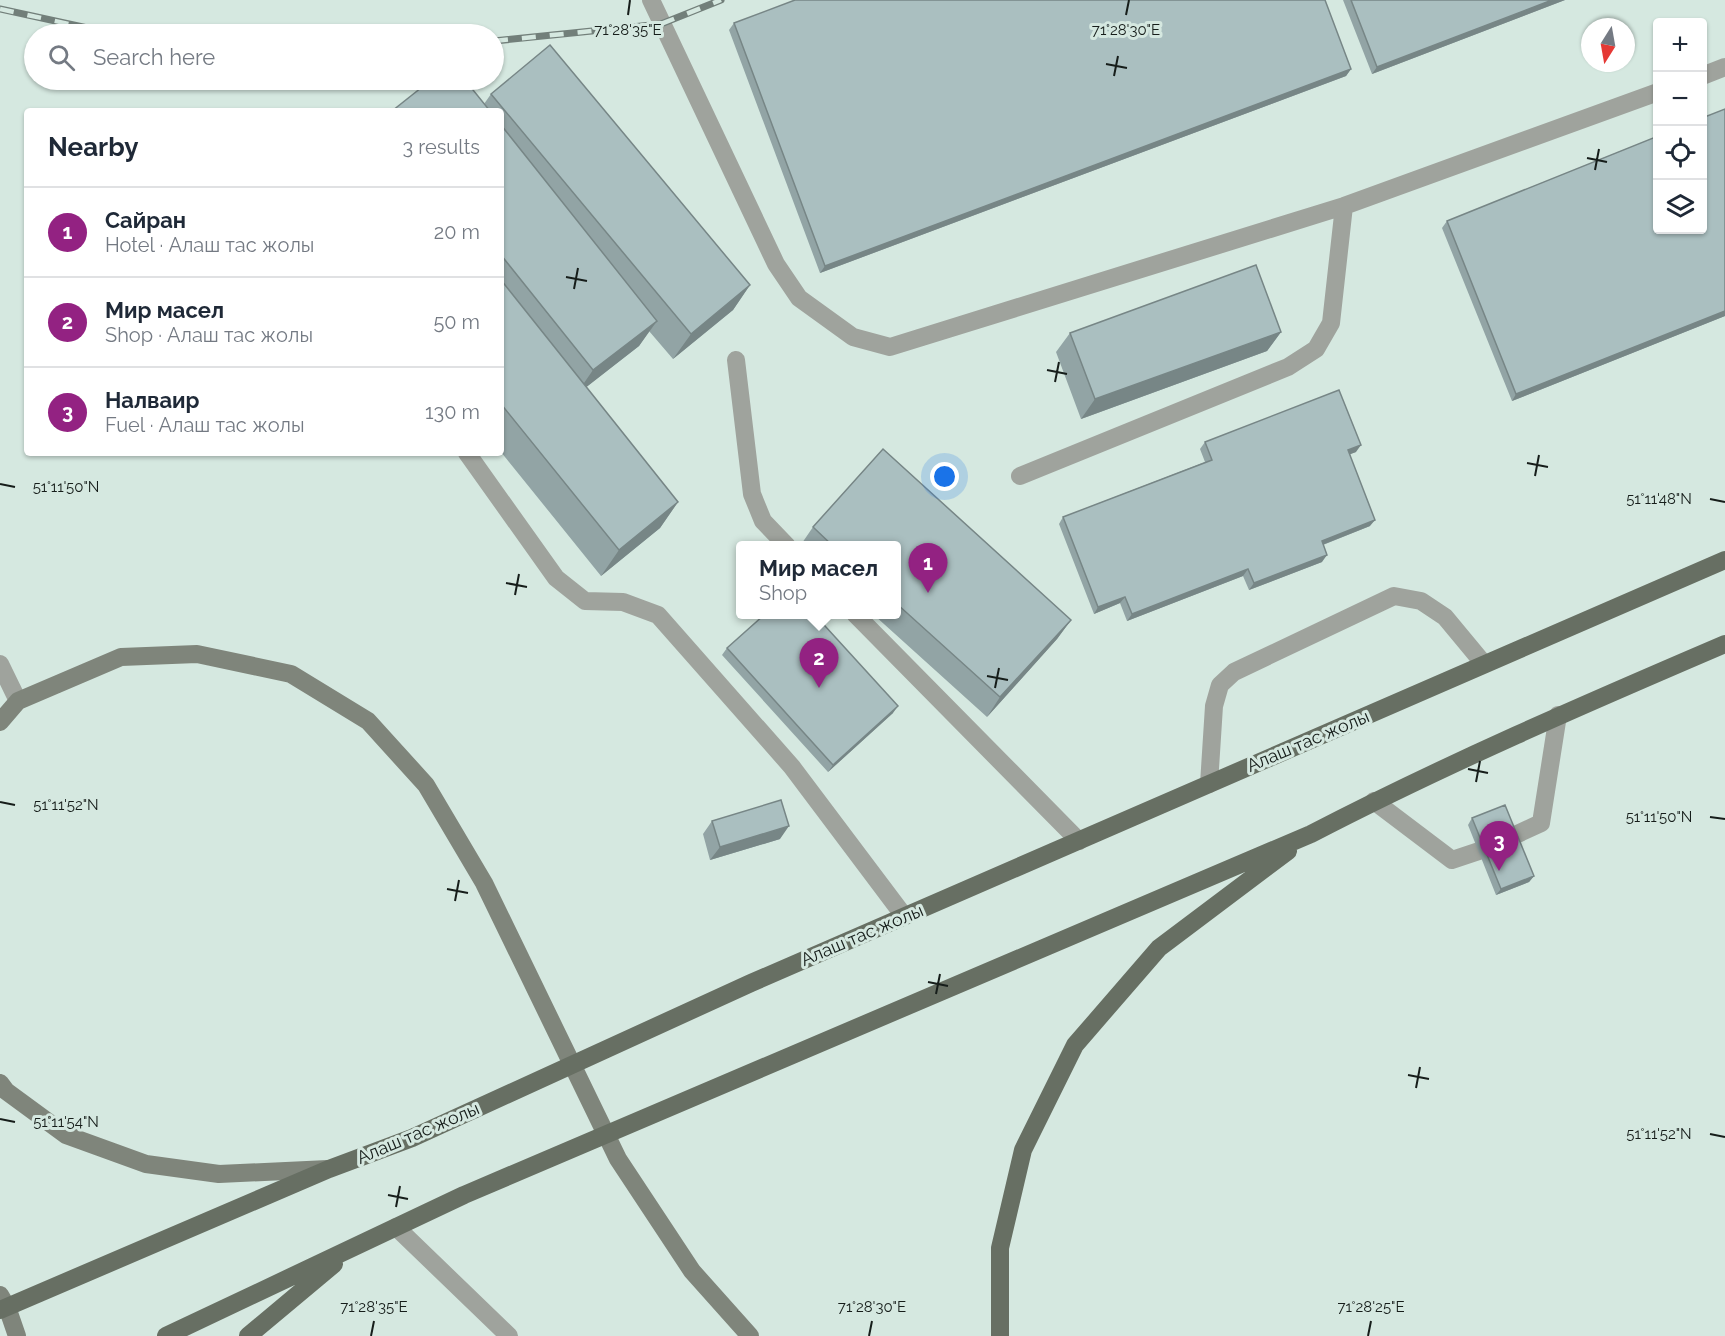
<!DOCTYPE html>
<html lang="en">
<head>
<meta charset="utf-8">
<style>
	:root { --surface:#fff; --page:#f6f6f7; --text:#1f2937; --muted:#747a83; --line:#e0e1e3; --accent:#932282 }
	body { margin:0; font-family:Raleway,sans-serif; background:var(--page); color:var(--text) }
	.controls { position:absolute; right:18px; top:18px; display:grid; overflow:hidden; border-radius:6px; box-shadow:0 2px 4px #0004 }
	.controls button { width:54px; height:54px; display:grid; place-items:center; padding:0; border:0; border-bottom:2px solid var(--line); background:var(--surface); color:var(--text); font:30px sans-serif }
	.compass { position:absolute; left:1581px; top:18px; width:54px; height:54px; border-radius:50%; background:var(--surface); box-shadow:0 2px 4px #0004; rotate:191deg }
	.you { position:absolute; left:945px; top:477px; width:21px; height:21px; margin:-15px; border:4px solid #fff; border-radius:50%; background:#1a73e8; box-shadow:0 0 0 9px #1a73e833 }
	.badge { display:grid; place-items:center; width:39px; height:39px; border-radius:50%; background:var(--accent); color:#fff; font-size:20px; font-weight:700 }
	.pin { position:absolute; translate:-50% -50px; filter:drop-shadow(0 2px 3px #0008) }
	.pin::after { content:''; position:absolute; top:32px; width:21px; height:18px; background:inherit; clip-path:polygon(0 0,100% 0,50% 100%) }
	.popup { position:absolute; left:736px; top:541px; width:165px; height:78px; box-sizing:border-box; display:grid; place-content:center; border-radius:6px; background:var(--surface); filter:drop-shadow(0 2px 4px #0005); font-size:20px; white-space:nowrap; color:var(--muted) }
	.popup b { font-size:22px; color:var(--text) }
	.popup::after { content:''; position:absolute; left:50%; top:100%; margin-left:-12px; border:12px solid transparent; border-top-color:var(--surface) }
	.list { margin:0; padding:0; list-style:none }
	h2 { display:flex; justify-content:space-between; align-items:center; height:78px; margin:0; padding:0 24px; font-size:26px }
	h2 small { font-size:20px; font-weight:400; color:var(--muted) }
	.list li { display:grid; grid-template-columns:39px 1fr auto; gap:18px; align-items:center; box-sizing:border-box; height:90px; padding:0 24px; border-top:2px solid var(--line) }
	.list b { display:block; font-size:22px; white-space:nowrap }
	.list p { margin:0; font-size:20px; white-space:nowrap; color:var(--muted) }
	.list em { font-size:20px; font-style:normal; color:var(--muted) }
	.icon { flex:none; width:33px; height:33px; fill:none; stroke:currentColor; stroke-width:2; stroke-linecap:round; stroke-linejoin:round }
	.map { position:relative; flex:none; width:1725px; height:1336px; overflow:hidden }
	.search { position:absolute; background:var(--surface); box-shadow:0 2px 4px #0004; left:24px; top:24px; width:480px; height:66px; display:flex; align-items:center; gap:15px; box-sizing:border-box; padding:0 21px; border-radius:33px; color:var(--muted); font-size:22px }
	.panel { position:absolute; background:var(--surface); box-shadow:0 2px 4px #0004; left:24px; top:108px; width:480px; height:348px; border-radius:6px }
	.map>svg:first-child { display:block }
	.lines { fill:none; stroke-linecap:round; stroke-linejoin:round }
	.lane { stroke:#9fa39d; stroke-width:18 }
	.secondary { stroke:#7f857b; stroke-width:18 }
	.primary { stroke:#676f63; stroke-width:18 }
	.rail-casing { stroke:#727f7a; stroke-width:7 }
	.rail { stroke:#d5e8e0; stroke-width:4.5; stroke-dasharray:14; stroke-linecap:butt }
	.wall { fill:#92a4a5 }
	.shaded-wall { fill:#778686 }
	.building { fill:#aabfc0; stroke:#778686; stroke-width:1.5 }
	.ticks { fill:none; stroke:#161d1a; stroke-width:2 }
	.labels { text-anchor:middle; stroke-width:6; stroke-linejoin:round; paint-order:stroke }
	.street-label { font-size:18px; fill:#161d1a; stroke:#d5e8e0 }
	.ticks-label { font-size:15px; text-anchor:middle; fill:#161d1a; stroke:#d5e8e0; stroke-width:6; stroke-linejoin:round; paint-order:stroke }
</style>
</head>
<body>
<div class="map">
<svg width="1725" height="1336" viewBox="0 0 1725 1336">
	<rect width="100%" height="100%" fill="#d5e8e0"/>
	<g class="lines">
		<!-- lane -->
		<path class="lane" d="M651 0 776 264 799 298 853 337 890 347 1344 206 1658 92
			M1702 76 1725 67
			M736 360 752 494 763 521 787 546
			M467 453 556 578 585 601 623 602 658 615 792 767 904 916
			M1020 476 1288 367 1316 349 1331 323 1344 206
			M855 614 1079 841
			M0 664 18 701
			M1209 784 1214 706 1220 685 1234 672 1394 596 1421 601 1445 617 1484 664
			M1374 801 1452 860 1479 851
			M1511 837 1541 823 1558 715
			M396 1227 509 1336"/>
		<!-- secondary -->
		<path class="secondary" d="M0 722 18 701 121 657 197 654 291 674 368 721 426 785 484 883 618 1159 692 1271 750 1336
			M0 1083 6 1091 66 1135 146 1164 219 1174 328 1169
			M0 1295 7 1307 17 1336"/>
		<!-- primary -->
		<path class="primary" d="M0 1310 329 1169 412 1138 751 983 1725 560
			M166 1336 464 1195 1311 834C1446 764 1585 704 1725 644
			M248 1336 334 1264
			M1000 1336V1248L1023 1150 1075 1045 1159 948 1288 851"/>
		<!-- rail casing -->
		<g class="rail-casing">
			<path id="rail" d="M0 9 115 34
				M494 41 661 24 721 0"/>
		</g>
		<!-- rail -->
		<use href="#rail" class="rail"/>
	</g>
	<!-- wall -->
	<path class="wall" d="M1343 0H1565L1372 74Z
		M734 23 1351 69 1346 76 820 273 729 30Z
		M491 94 750 285 733 310 673 359 649 331 639 346 586 387 678 502 660 528 601 576 501 452V111H392L484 104Z
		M1725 109V316L1512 401 1442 228 1447 221Z
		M1281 332 1267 351 1081 419 1056 352 1070 333Z
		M1205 442 1356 452 1350 454 1370 526 1323 545 1322 562 1249 590 1243 576 1127 621 1120 603 1094 614 1059 524 1063 517 1205 462 1200 449Z
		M883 449 1071 620 1057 639 987 717 874 615H897V546H800L813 527Z
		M727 648 893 713 828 772 722 655Z
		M1472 818 1534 876 1529 882 1496 895 1468 825Z
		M712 821 780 839 710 860 703 834Z"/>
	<!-- shaded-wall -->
	<path class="shaded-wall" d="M1552 0H1565L1372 74 1377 67Z
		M1351 69 1346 76 820 273 825 266Z
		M750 285 733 310 673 359 691 334Z
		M1725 311V316L1512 401 1516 394Z
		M657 321 639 346 575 396 593 370Z
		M1281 332 1267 351 1081 419 1095 399Z
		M1361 445 1356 452 1343 457 1348 450Z
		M678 502 660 528 601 576 619 550Z
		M1375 520 1370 526 1317 547 1322 541Z
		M1327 555 1322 562 1249 590 1254 583Z
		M1248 569 1243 576 1127 621 1132 614Z
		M1125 597 1120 603 1094 614 1098 607Z
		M1071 620 1057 639 987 717 1000 697Z
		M898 706 893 713 828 772 833 765Z
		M789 826 780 839 710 860 720 847Z
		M1534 876 1529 882 1496 895 1501 889Z"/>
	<!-- building -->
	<path class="building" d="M795 0H1325L1351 69 825 266 734 23Z
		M1351 0H1552L1377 67Z
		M550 45 750 285 691 334 491 94Z
		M431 80H465L490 111H392Z
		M1725 109V311L1516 394 1447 221 1658 136V230H1702V118Z
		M501 125 657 321 593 370 501 255Z
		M1256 265 1281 332 1095 399 1070 333Z
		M501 280 678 502 619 550 501 404Z
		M1339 390 1361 445 1348 450 1375 520 1322 541 1327 555 1254 583 1248 569 1132 614 1125 597 1098 607 1063 517 1212 460 1205 442Z
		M883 449 1071 620 1000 697 897 604V546H833L813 527Z
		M764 615H815L898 706 833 765 727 648Z
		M781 800 789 826 720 847 712 821Z
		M1505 805 1534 876 1501 889 1472 818Z"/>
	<!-- ticks -->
	<path class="ticks" d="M628 15 630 0M1126 15 1129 0M1106 64 1127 68M1114 76 1118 56M1587 158 1607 162M1595 170 1599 149M566 277 587 281M574 289 578 268M1047 370 1067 374M1055 382 1059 362M1527 463 1548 467M1535 476 1539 455M0 484 15 487M1710 499 1725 502M506 583 527 587M515 595 519 574M987 676 1008 680M995 688 999 668M1468 769 1488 773M1476 782 1480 761M0 802 15 805M1710 817 1725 819M447 889 468 893M455 901 459 880M928 982 948 986M936 994 940 974M1408 1075 1429 1079M1416 1088 1420 1067M0 1119 15 1122M1710 1134 1725 1137M388 1195 408 1199M396 1207 400 1186M371 1336 374 1321M869 1336 872 1321M1368 1336 1371 1321"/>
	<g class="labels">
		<!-- street labels -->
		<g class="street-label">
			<text transform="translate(1308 741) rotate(-23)" y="6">Алаш тас жолы</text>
			<text transform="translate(862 935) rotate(-23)" y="6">Алаш тас жолы</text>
			<text transform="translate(418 1133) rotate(-23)" y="6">Алаш тас жолы</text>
		</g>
	</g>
	<g class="ticks-label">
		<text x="628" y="35">71°28'35"E</text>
		<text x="1126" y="35">71°28'30"E</text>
		<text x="66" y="492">51°11'50"N</text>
		<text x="1659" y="504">51°11'48"N</text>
		<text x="66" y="810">51°11'52"N</text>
		<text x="1659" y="822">51°11'50"N</text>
		<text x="66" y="1127">51°11'54"N</text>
		<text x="1659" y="1139">51°11'52"N</text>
		<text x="374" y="1312">71°28'35"E</text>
		<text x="872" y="1312">71°28'30"E</text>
		<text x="1371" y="1312">71°28'25"E</text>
	</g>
</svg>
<div class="controls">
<button>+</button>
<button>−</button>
<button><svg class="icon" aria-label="locate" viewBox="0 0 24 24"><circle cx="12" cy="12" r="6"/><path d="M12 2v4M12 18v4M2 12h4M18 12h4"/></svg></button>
<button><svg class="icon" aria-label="layers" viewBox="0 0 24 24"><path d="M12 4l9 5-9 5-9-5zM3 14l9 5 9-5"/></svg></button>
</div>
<svg class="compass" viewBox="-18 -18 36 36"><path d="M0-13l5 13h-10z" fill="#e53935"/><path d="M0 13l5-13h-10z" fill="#747a83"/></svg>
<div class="you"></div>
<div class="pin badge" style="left:928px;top:593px">1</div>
<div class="pin badge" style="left:819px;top:688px">2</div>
<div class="popup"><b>Мир масел</b>Shop</div>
<div class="pin badge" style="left:1499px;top:871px">3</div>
<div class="search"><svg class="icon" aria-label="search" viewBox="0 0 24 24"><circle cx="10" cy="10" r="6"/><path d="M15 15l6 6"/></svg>Search here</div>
<section class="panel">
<h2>Nearby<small>3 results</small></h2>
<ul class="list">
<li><span class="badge">1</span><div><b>Сайран</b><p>Hotel · Алаш тас жолы</p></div><em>20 m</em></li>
<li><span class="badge">2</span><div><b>Мир масел</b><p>Shop · Алаш тас жолы</p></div><em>50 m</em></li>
<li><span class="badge">3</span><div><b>Налваир</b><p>Fuel · Алаш тас жолы</p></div><em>130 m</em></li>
</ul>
</section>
</div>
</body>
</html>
